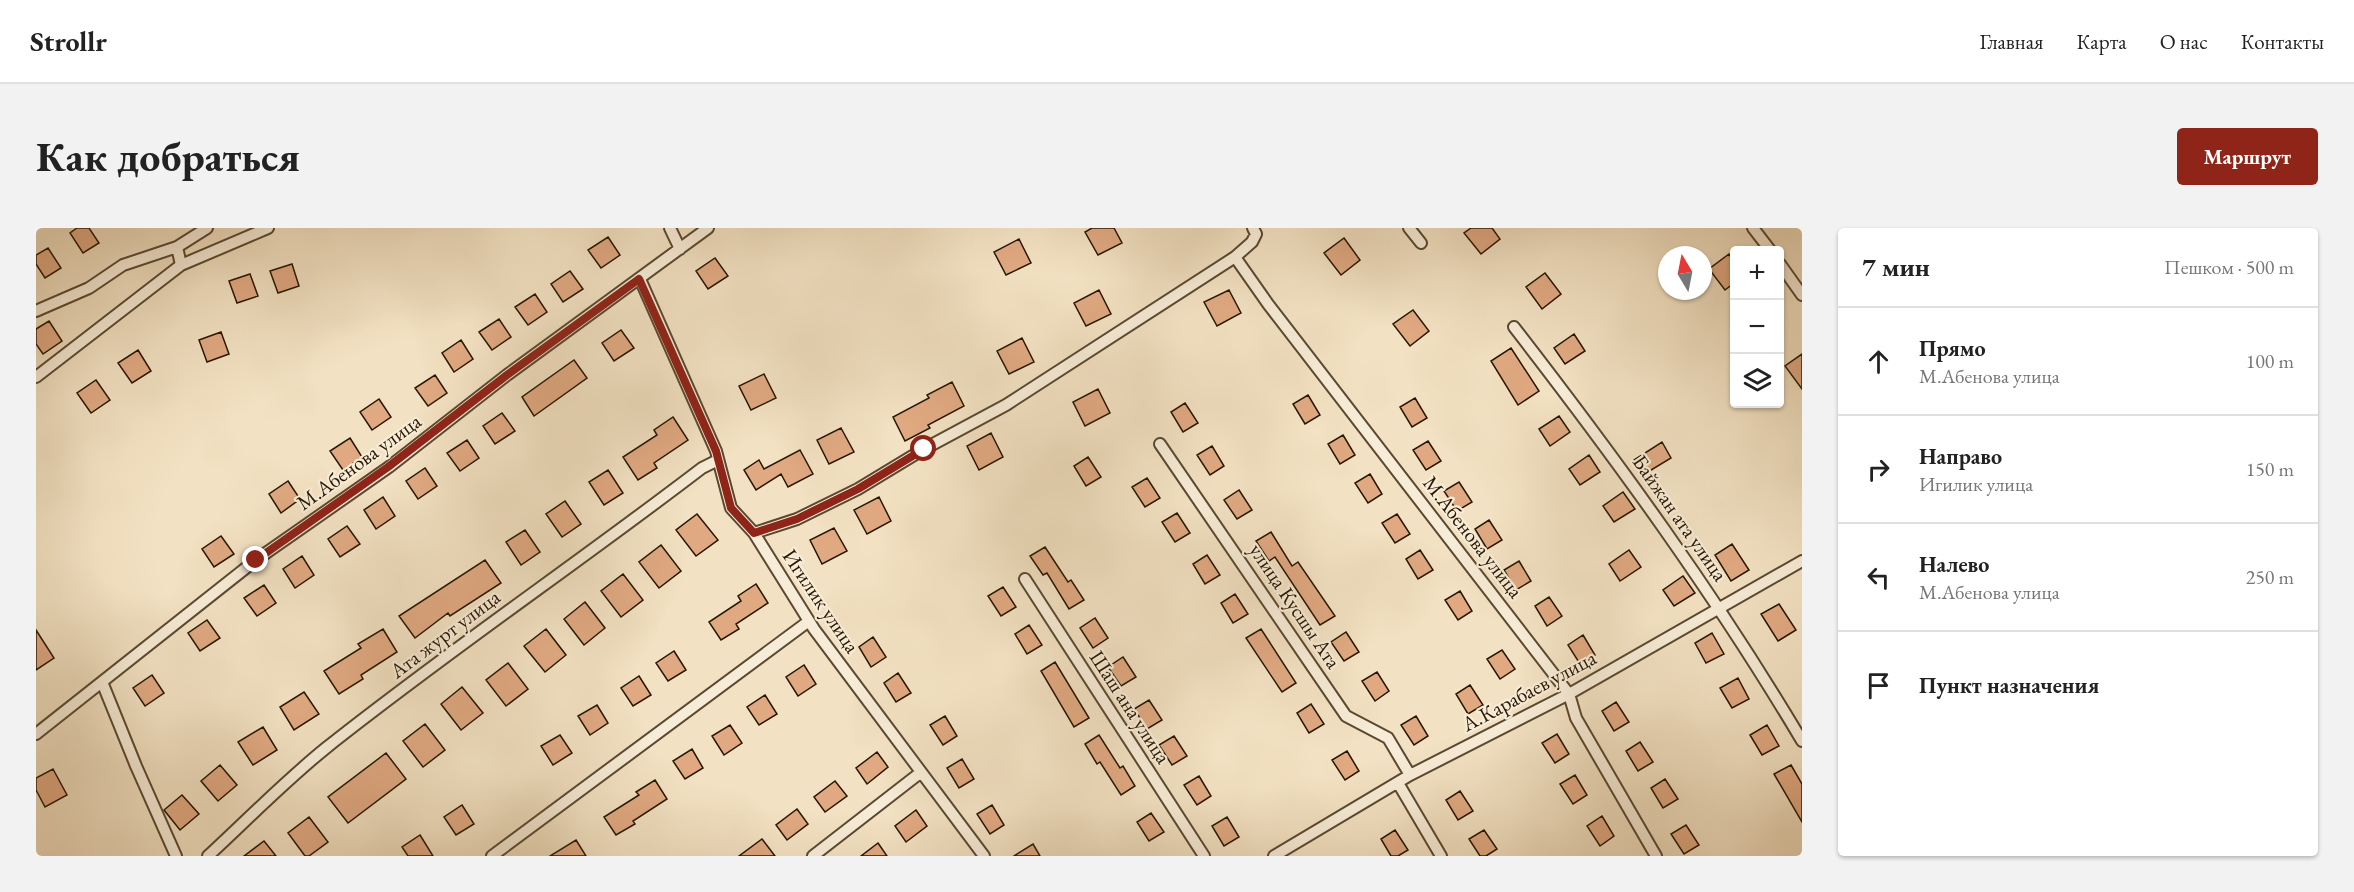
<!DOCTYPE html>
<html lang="ru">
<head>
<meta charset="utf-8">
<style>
	:root { --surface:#fff; --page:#f2f2f2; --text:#222; --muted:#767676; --line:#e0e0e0; --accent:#8f2418 }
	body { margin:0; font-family:"EB Garamond",serif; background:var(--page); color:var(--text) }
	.controls { position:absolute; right:18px; top:18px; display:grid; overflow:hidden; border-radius:6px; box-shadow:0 2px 4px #0004 }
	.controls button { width:54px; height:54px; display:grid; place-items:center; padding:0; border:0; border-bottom:2px solid var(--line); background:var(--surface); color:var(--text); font:30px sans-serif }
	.compass { position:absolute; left:1622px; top:18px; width:54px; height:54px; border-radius:50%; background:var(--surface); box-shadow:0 2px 4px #0004; rotate:350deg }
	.stop { position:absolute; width:18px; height:18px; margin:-14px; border:4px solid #8f2418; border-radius:50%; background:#fff }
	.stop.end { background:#8f2418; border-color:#fff; box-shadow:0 2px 6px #0008 }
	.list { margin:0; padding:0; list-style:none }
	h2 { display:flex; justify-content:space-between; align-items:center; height:78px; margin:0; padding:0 24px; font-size:26px }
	h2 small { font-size:20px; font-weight:400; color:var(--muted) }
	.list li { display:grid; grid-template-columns:39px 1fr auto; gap:18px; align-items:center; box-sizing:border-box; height:108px; padding:0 24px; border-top:2px solid var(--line) }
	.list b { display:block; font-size:22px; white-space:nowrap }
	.list p { margin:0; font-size:20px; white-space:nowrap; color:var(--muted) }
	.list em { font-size:20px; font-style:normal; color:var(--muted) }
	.icon { flex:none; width:33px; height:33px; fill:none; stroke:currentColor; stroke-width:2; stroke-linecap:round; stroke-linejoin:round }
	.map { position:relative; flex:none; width:1766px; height:628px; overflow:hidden; border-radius:6px }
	header { display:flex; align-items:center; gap:36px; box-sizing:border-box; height:84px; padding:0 30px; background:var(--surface); border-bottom:2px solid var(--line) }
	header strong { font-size:28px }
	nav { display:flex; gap:33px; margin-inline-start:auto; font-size:21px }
	.intro { display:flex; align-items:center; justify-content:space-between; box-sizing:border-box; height:144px; padding:0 36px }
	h1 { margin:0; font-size:42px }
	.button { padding:15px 27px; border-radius:6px; background:var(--accent); color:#fff; font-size:21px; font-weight:700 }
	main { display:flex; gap:36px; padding:0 36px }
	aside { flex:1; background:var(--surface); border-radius:6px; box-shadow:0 2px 4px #0004 }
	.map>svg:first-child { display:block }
	.building { fill:#e0a982; stroke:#271600; stroke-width:1.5 }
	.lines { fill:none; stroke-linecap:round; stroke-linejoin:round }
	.street-casing { stroke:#5a4930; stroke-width:14 }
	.street { stroke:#f7ecd7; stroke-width:10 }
	.route { stroke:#8f2418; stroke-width:8 }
	.labels { text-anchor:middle; stroke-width:4.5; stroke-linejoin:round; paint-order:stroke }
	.street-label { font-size:21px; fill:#271600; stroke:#f7ecd7 }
</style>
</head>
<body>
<header>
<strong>Strollr</strong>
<nav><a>Главная</a><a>Карта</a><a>О нас</a><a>Контакты</a></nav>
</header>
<div class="intro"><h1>Как добраться</h1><a class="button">Маршрут</a></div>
<main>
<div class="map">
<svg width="1766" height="628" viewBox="0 0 1766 628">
	<rect width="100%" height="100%" fill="#f2e1c2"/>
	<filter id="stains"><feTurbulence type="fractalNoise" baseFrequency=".00333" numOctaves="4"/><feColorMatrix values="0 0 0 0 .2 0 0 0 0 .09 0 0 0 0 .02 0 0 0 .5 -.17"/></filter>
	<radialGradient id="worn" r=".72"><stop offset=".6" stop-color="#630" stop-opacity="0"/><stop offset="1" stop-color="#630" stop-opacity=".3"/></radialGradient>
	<!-- building -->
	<path class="building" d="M41 0H53L63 15 47 25 34 5Z
		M1056 0H1078L1086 15 1062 27 1049 4Z
		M1435 0H1456L1464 11 1445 26 1428 5Z
		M572 9 584 27 565 40 552 22Z
		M1308 10 1324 32 1305 47 1288 25Z
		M983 11 995 35 970 47 958 24Z
		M12 20 25 40 9 50 0 36V27Z
		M1693 26 1698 34V55L1689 62 1673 41Z
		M679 30 692 48 672 61 660 43Z
		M256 36 263 58 242 65 234 43Z
		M534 43 547 61 527 74 515 56Z
		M1509 45 1525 66 1506 81 1490 59Z
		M214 46 222 68 201 75 193 53Z
		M1063 62 1075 86 1050 98 1038 75Z
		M1193 62 1205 85 1181 98 1168 74Z
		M499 66 511 84 492 97 479 79Z
		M1377 82 1393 103 1374 118 1357 96Z
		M463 91 475 109 456 122 443 104Z
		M13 93 26 113 7 126 0 116V101Z
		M585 102 598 120 578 133 566 115Z
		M185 104 193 126 171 134 163 112Z
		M1538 106 1549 123 1529 136 1518 120Z
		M986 110 998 134 973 146 961 123Z
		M425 112 437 131 418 144 406 125Z
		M1475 120 1503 163 1482 177 1455 133Z
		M102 122 115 143 96 155 82 135Z
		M1766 126V161L1749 138Z
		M538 132 551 150 498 188 486 169Z
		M728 146 740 170 715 182 703 158Z
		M399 147 411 165 392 178 379 160Z
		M60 152 74 172 55 185 41 165Z
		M916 154 928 178 892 197 894 200 869 213 857 189 893 170 891 167Z
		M1062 161 1074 185 1049 198 1037 174Z
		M1272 167 1284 187 1269 196 1257 176Z
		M1379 170 1391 190 1376 199 1364 179Z
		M343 171 355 189 336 202 324 184Z
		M1149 175 1162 195 1147 204 1135 184Z
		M466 185 479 203 459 216 447 198Z
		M1523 188 1534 204 1514 218 1503 201Z
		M637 189 652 212 618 235 621 240 602 252 587 229 621 207 618 202Z
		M805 200 818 224 793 236 781 212Z
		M955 205 967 229 943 242 931 218Z
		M1307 207 1319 227 1304 236 1292 216Z
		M314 210 326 229 307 242 294 223Z
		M431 212 443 230 424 243 411 225Z
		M1392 213 1405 233 1390 242 1377 222Z
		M1626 214 1635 230 1607 247 1598 232Z
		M1176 218 1188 238 1174 247 1161 227Z
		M764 222 777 246 752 259 745 246 720 262 708 242 723 232 728 241Z
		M1553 227 1564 244 1544 257 1533 241Z
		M1052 229 1065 249 1050 258 1038 238Z
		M389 240 401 258 382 271 370 253Z
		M572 242 587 265 568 277 553 254Z
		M1334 246 1346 266 1332 275 1319 255Z
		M1111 250 1124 270 1109 279 1096 259Z
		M252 253 264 271 245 285 233 266Z
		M1423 254 1436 274 1421 283 1408 263Z
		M1203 262 1216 282 1201 291 1188 272Z
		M1587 264 1599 281 1578 294 1567 278Z
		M347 269 359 288 340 301 328 282Z
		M843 269 855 293 831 306 818 282Z
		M529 273 545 296 526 309 510 286Z
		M1141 285 1154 305 1139 314 1126 294Z
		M661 286 682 312 660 328 640 302Z
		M1361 286 1374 306 1359 315 1346 295Z
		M1453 292 1466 312 1451 321 1439 301Z
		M311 298 324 316 304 329 292 311Z
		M798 300 811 323 786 336 774 312Z
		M489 302 504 324 485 337 470 314Z
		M1235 304 1256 338 1262 334 1299 388 1284 397 1239 329 1233 333 1220 313Z
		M185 308 198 326 178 339 166 321Z
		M1696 316 1713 342 1695 353 1679 327Z
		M625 317 645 343 623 360 603 334Z
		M1009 319 1032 354 1035 352 1048 372 1033 381 1011 345 1007 347 994 328Z
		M1384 322 1397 342 1382 351 1370 331Z
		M1593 322 1605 339 1584 353 1573 336Z
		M1171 327 1184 347 1169 356 1157 336Z
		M266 328 278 347 259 360 247 341Z
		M449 332 465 355 414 388 412 385 379 410 363 388Z
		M1483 333 1495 353 1480 362 1468 342Z
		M587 346 607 372 585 389 565 363Z
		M1647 348 1659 365 1638 378 1627 362Z
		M720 356 732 375 700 396 703 401 685 412 673 394 705 373 702 368Z
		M228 357 240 375 221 388 208 370Z
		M967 359 980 379 965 388 952 368Z
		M1424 363 1436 383 1422 392 1409 372Z
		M1199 366 1212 386 1197 395 1185 375Z
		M1513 369 1526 388 1511 398 1499 378Z
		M549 374 569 400 548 417 528 391Z
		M1743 376 1760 402 1742 413 1725 386Z
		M1059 390 1072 410 1057 420 1044 400Z
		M171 392 184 410 164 423 152 405Z
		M993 397 1006 417 991 426 979 406Z
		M347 401 361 424 325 447 327 451 303 466 288 443 325 420 322 416Z
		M510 401 530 427 509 444 488 418Z
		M1225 401 1260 455 1246 464 1210 410Z
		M0 402 18 430 0 442Z
		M1310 404 1323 424 1308 433 1295 414Z
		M1676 405 1688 426 1670 435 1659 415Z
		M1547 407 1559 427 1544 436 1532 417Z
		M837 409 850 429 835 439 823 419Z
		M1466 422 1479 441 1464 451 1451 431Z
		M638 423 650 442 632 453 620 435Z
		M1087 429 1100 449 1085 458 1072 439Z
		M1019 434 1053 490 1038 499 1005 443Z
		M472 435 492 461 470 478 450 452Z
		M768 437 780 456 762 468 750 449Z
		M1341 444 1353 463 1339 473 1326 453Z
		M862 445 875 465 860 474 848 455Z
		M116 447 128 465 109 478 97 460Z
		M603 448 615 467 597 478 585 460Z
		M1702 450 1713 471 1696 480 1684 460Z
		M1434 457 1447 477 1432 486 1420 466Z
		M426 459 447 485 425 502 405 476Z
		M268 464 283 486 258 502 244 479Z
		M729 467 741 486 723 497 711 479Z
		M1113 472 1126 492 1111 501 1098 481Z
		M1580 474 1593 494 1578 503 1566 483Z
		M1275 476 1288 496 1273 505 1261 485Z
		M561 477 572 495 554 507 542 488Z
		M909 488 921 508 907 517 894 497Z
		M1380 488 1392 508 1378 517 1365 497Z
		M389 496 409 522 387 539 367 513Z
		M694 497 706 515 688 527 676 508Z
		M1731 497 1743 518 1726 527 1714 507Z
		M227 499 241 522 217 537 202 514Z
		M1521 506 1533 526 1519 535 1506 515Z
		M524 507 536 525 517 537 505 518Z
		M1063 507 1084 540 1087 538 1099 558 1085 567 1064 534 1061 536 1049 516Z
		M1138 508 1151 528 1136 537 1123 517Z
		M1604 514 1617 534 1602 543 1590 523Z
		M656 521 667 540 649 551 637 533Z
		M1311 523 1323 543 1309 552 1296 532Z
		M841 524 852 539 831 556 820 540Z
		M350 525 370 551 312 595 292 569Z
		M926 531 938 551 923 560 911 540Z
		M184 537 201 557 182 573 165 553Z
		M1755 537 1766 556V594L1738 546Z
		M17 541 31 567 9 579 0 562V550Z
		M1539 547 1551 567 1537 576 1524 556Z
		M1163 548 1175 568 1161 577 1148 557Z
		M1629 551 1642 571 1627 580 1615 560Z
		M619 552 631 571 597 593 599 596 580 607 568 589 603 567 600 564Z
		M799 553 811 568 789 584 778 569Z
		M1424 563 1437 583 1422 592 1410 572Z
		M146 567 163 586 144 602 128 582Z
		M426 577 438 596 420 607 408 589Z
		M956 577 968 597 954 606 941 586Z
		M761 581 772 596 751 612 740 597Z
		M880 582 891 598 870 614 859 598Z
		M1115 585 1128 604 1113 613 1101 594Z
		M1566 588 1578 608 1564 618 1551 598Z
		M273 589 292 614 273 628H269L252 605Z
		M1191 589 1203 609 1188 618 1176 598Z
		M1650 597 1663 617 1648 626 1635 606Z
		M1359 602 1372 622 1362 628H1355L1345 611Z
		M1448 602 1461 621 1450 628H1444L1433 611Z
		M384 607 397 628H372L366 619Z
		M726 611 739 628H703Z
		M540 612 550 628H514Z
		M228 613 240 628H208Z
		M842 615 851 628H825Z
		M997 616 1004 628H978Z"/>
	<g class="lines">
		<!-- street casing -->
		<g class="street-casing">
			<path id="street" d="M634 0 644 21
				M1373 0 1385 15
				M1717 0 1734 22
				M1199 29 1232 76 1533 466 1540 490 1620 628
				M1744 36 1766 67
				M145 37 141 19 171 0
				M604 51 680 223 695 280 718 305 778 401 948 628
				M0 83 53 60 87 37 141 19
				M1478 99C1581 232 1680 368 1766 513
				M0 149 145 37 232 0
				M1124 216 1310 488 1352 510 1374 547
				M718 305 761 291 822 261 888 221 970 177 1199 29 1216 14 1220 6 1217 0
				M989 351 1168 628
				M66 454 100 538 140 628
				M0 506 220 332 353 239 471 147 672 0
				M1362 555 1405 628
				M172 628C211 592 249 553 290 520 412 423 542 335 666 240L682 232
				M456 628 773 393
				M777 628 884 545
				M1238 628 1374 547 1533 466 1766 333"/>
		</g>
		<!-- street -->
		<use href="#street" class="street"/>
	</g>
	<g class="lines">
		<!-- route -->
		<path class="route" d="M220 332 352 239 471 147 603 51 680 223 695 280 718 305 761 291 822 261 888 221"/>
	</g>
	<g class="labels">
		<!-- street labels -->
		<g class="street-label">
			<text transform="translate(323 234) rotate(-36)" y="7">М.Абенова улица</text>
			<text transform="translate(1644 290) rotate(55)" y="7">Байжан ата улица</text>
			<text transform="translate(1437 309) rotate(52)" y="7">М.Абенова улица</text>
			<text transform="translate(785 373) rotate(56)" y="7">Игилик улица</text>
			<text transform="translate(1259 378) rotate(56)" y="7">улица Кусшы Ата</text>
			<text transform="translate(409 406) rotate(-37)" y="7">Ата журт улица</text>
			<text transform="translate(1493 463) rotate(-28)" y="7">А.Карабаев улица</text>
			<text transform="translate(1094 479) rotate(57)" y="7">Шаш ана улица</text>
		</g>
	</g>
	<rect width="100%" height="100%" filter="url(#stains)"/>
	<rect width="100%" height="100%" fill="url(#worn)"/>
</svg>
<div class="controls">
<button>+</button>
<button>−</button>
<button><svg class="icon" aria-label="layers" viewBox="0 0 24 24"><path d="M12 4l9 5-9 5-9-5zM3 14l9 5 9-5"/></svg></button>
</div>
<svg class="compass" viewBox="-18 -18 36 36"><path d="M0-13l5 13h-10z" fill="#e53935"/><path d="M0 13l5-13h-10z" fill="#767676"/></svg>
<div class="stop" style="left:888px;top:221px"></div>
<div class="stop end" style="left:220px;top:332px"></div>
</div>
<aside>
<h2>7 мин<small>Пешком · 500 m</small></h2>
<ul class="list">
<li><svg class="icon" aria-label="ahead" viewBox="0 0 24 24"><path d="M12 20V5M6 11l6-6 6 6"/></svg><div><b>Прямо</b><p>М.Абенова улица</p></div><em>100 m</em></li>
<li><svg class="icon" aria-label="right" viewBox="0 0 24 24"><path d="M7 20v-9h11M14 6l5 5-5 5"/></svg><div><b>Направо</b><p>Игилик улица</p></div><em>150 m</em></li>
<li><svg class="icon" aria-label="left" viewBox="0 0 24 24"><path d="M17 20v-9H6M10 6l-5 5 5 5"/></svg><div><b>Налево</b><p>М.Абенова улица</p></div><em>250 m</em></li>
<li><svg class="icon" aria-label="arrive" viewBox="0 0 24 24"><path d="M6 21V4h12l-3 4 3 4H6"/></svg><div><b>Пункт назначения</b></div></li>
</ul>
</aside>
</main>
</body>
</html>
